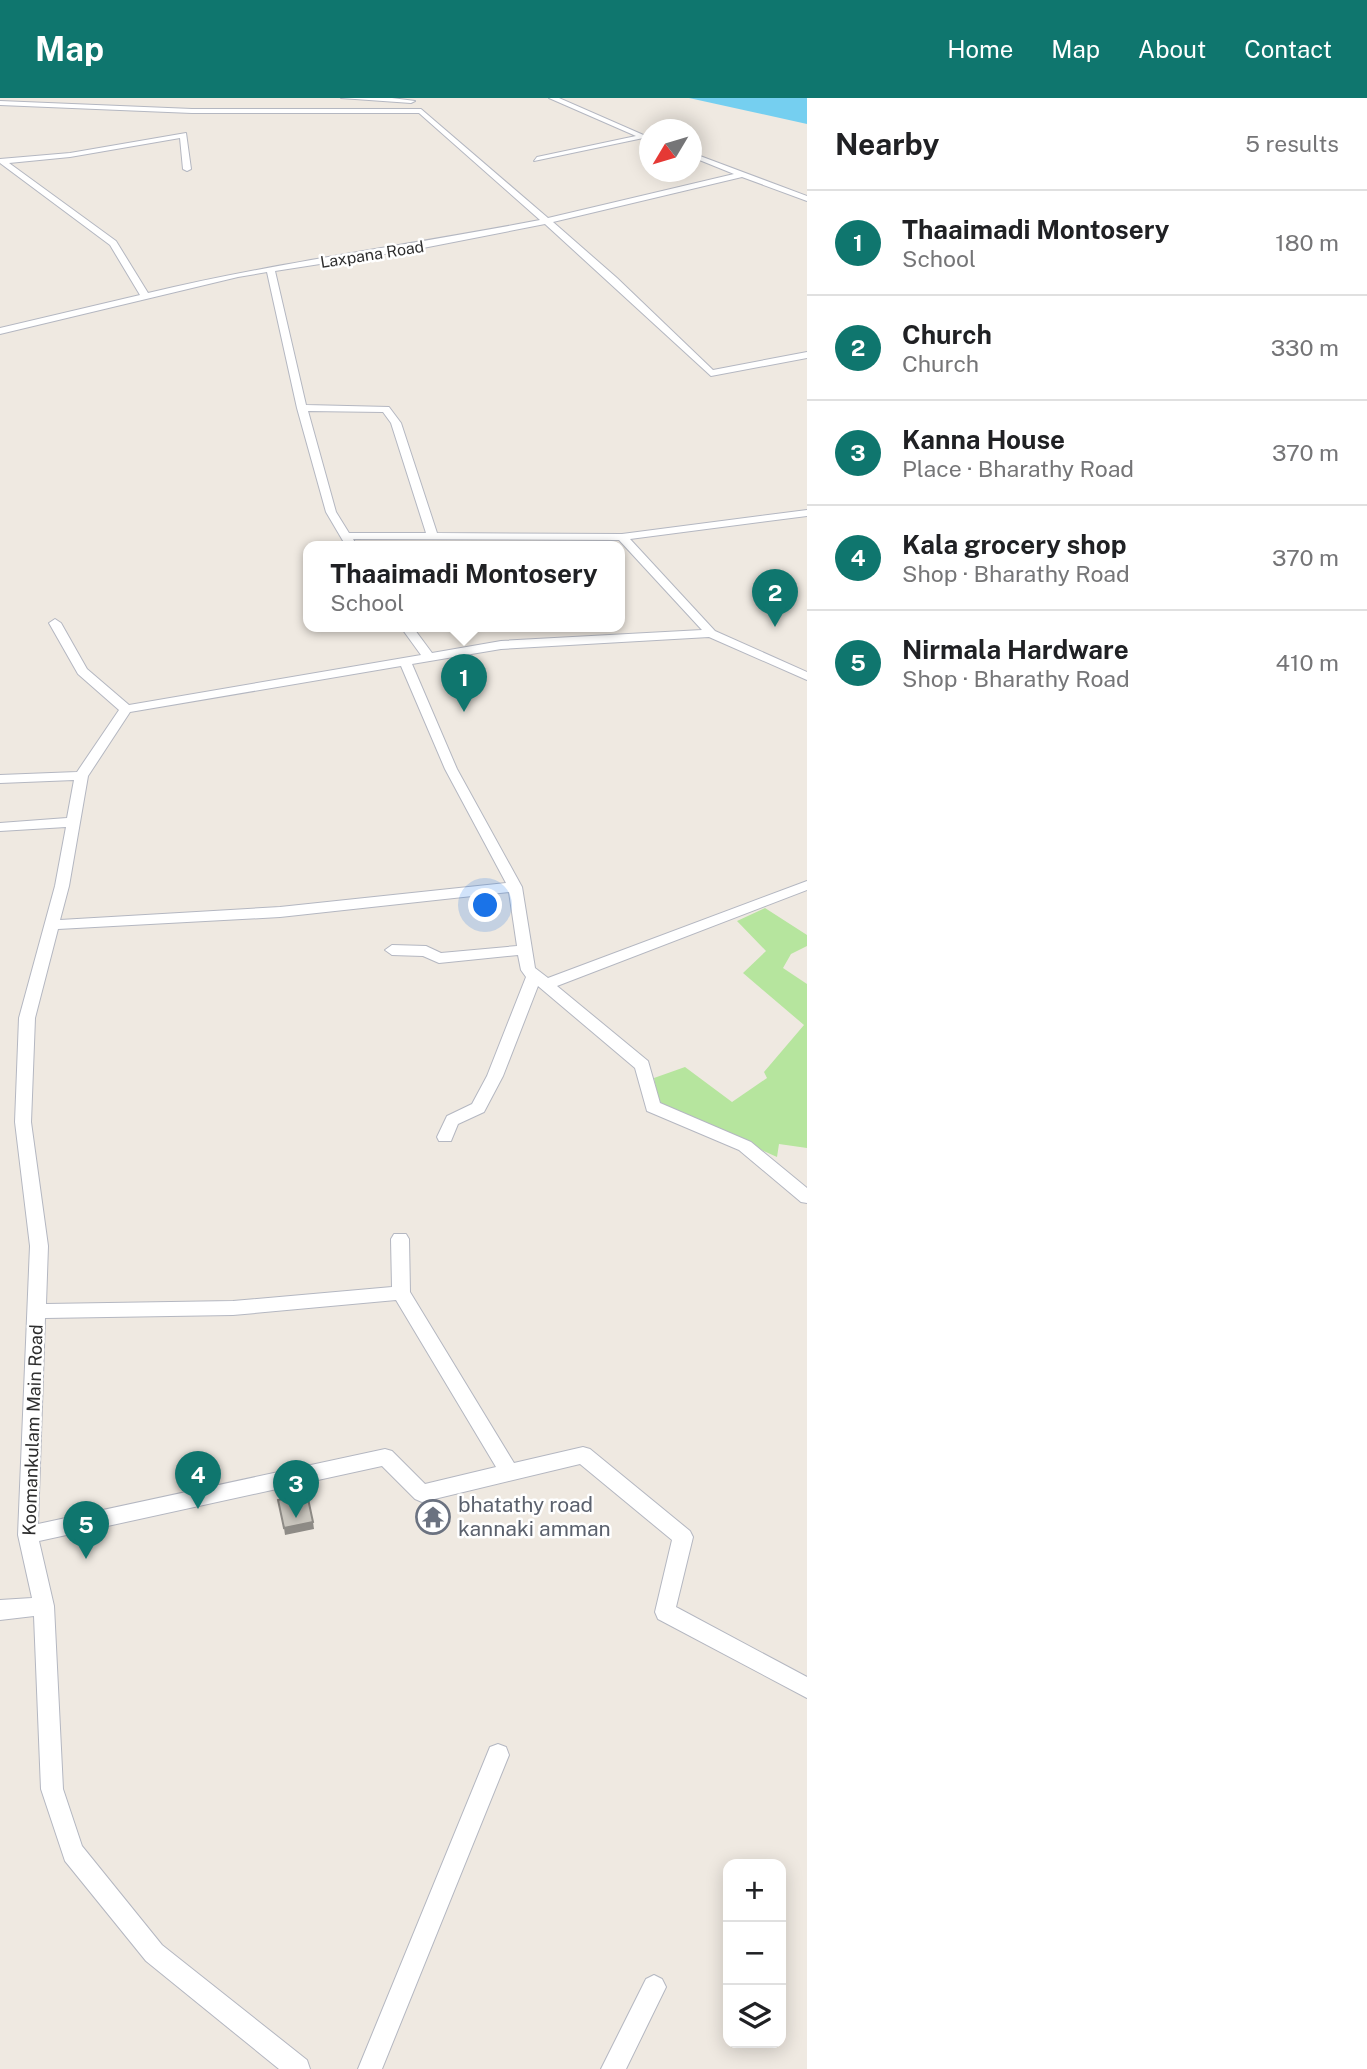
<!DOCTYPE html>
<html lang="en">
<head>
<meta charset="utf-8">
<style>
	:root { --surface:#fff; --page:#f2f2f2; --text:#202124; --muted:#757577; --line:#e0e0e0; --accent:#0f766e }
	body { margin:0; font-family:"Public Sans",sans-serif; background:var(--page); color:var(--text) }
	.controls { position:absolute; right:21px; bottom:21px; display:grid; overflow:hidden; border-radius:14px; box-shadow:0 4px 18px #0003 }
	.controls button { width:63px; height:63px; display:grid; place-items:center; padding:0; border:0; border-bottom:2px solid var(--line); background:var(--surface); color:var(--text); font:35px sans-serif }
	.compass { position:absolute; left:639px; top:21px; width:63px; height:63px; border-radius:50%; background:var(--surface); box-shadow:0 4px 18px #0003; rotate:232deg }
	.you { position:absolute; left:486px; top:808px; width:24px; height:24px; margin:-18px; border:5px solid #fff; border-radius:50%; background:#1a73e8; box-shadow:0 0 0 10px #1a73e833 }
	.badge { display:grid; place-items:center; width:46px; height:46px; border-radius:50%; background:var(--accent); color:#fff; font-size:23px; font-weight:700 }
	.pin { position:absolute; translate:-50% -58px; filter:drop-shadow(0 2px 4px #0008) }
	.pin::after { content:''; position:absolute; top:37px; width:24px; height:21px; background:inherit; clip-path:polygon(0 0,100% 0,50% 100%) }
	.popup { position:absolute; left:303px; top:443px; width:322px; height:91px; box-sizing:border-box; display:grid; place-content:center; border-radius:14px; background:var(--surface); filter:drop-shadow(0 2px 5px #0005); font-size:23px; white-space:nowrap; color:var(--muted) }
	.popup b { font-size:26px; color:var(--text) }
	.popup::after { content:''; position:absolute; left:50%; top:100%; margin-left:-14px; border:14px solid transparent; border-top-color:var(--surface) }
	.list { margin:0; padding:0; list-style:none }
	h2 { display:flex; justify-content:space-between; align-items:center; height:91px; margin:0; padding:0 28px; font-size:30px }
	h2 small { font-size:23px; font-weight:400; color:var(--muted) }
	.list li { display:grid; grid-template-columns:46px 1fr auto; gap:21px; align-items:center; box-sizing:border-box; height:105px; padding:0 28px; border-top:2px solid var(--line) }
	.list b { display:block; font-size:26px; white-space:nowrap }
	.list p { margin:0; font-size:23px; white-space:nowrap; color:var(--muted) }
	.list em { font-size:23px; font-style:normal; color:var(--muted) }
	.icon { flex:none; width:38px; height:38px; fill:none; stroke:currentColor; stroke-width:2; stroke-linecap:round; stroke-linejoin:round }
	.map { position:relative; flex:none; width:807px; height:1971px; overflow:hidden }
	header { display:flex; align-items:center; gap:42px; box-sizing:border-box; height:98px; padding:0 35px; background:var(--accent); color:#fff }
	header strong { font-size:33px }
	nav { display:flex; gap:38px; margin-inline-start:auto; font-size:24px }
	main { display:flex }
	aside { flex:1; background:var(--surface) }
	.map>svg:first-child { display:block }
	.green { fill:#b6e59e }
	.water { fill:#75cff0 }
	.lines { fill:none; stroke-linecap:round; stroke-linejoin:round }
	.minor-casing { stroke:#b4b7c1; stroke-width:2 }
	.minor { fill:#fff; fill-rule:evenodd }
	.shaded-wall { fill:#8e8b86 }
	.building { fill:#cbc7bf; stroke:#8e8b86; stroke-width:2 }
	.labels { text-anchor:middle; stroke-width:5; stroke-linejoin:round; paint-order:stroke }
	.far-street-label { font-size:16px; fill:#2e2e2e; stroke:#fff }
	.street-label { font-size:18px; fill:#2e2e2e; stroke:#fff }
	.near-worship-label { font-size:21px; fill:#5b616d; stroke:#fff; text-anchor:start }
</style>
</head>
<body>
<header>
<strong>Map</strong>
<nav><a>Home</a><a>Map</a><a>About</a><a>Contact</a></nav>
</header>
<main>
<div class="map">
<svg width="807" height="1971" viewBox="0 0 807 1971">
	<rect width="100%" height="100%" fill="#efe9e1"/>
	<!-- green -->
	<path class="green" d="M765 810 807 837V848L791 856 783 870 807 886V1050L779 1046 777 1059 659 1005 654 980 685 969 732 1004 767 980 764 974 804 927 743 875 766 853 737 823Z"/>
	<!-- water -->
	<path class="water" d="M689 0H807V26Z"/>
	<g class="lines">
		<!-- minor casing -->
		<g class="minor-casing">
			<path id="minor" d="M341 0H392L415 3 411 5Z
				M549 0H559L648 39 534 63 537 59 636 38Z
				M0 3 192 11H421L548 120 734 76 692 59V55L807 98V103L742 79 553 124 617 180 713 272 807 254V260L711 278 545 126 423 150 275 173 306 307 389 309 401 325 437 435 622 436 807 412V418L630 441 715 533 807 574V582L709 539 501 551 412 566 457 671 522 789 535 870 548 880 807 783V792L557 888 648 963 660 1005 751 1044 807 1090V1105L801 1104 739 1052 647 1013 635 970 538 888 503 978 484 1014 458 1026 451 1043H439L437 1039 447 1018 472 1006 487 978 526 879 521 872 518 857 439 865 423 858 392 857 385 852 392 847 426 848 441 855 517 848 509 794 280 819 58 831 35 920 31 1024 48 1148 46 1206 233 1203 392 1189 391 1141 394 1136H406L409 1141 410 1194 514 1365 583 1349 590 1351 690 1433 693 1439 676 1509 807 1579V1600L658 1521 655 1514 672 1442 580 1366 422 1404 415 1401 382 1368 39 1443 54 1508 63 1691 82 1748 162 1847 307 1962 310 1971H279L146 1863 65 1763 41 1691 34 1518 0 1522V1502L32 1500 18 1437 30 1148 15 1024 19 920 55 788 66 729 0 733V725L67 720 74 682 0 685V677L77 674 119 612 78 576 49 525 55 521 61 525 87 571 129 607 421 557 400 528H412L432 555 501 543 702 532 619 442 353 441 357 448H346L326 414 297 310 267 174 238 179 0 236V230L140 197 110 147 0 65V61L70 55 186 35 191 71 187 73 183 71 180 40 70 59 9 65 116 143 148 195C278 164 410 147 540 122L419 15H192L0 7ZM308 313 383 314 391 325 426 435H349L336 414ZM401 568 445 671 506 785 280 809 60 822 69 788 88 678 130 614ZM396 1202 496 1369 425 1386 392 1353 385 1351 38 1426 45 1220 233 1217Z
				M498 1646 506 1649 509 1657 382 1971H358L490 1649Z
				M654 1877 662 1881 666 1889 626 1971H601L646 1881Z"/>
		</g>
		<!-- minor -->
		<use href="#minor" class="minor"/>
	</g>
	<!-- shaded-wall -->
	<path class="shaded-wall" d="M313 1424 314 1431 285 1437 284 1430Z"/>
	<!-- building -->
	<path class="building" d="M307 1396 313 1424 284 1430 278 1402Z"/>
	<!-- icons -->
	<defs>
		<g id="temple-ring" transform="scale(1.75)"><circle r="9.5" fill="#fff" stroke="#6b7280" stroke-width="1.5"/><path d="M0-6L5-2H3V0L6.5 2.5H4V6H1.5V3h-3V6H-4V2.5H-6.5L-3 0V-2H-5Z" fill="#6b7280"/></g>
	</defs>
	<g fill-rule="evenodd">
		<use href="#temple-ring" x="433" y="1419"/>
	</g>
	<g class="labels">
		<!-- far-street labels -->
		<g class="far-street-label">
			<text transform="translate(372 156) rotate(-9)" y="6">Laxpana Road</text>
		</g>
		<!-- street labels -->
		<g class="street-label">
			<text transform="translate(33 1332) rotate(-88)" y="6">Koomankulam Main Road</text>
		</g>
		<!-- near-worship labels -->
		<g class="near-worship-label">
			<text x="458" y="1414">bhatathy road<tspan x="458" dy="24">kannaki amman</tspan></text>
		</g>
	</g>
</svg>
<div class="controls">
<button>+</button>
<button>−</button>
<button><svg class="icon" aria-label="layers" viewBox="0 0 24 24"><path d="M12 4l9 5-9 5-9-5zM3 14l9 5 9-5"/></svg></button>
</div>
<svg class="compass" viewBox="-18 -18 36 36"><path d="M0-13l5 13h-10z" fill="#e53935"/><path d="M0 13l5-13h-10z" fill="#757577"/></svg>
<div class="you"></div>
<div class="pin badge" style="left:464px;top:614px">1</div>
<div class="popup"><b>Thaaimadi Montosery</b>School</div>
<div class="pin badge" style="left:775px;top:529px">2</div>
<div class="pin badge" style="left:296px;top:1420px">3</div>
<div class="pin badge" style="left:198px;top:1411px">4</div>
<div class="pin badge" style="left:86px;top:1461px">5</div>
</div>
<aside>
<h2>Nearby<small>5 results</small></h2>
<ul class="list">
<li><span class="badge">1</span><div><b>Thaaimadi Montosery</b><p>School</p></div><em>180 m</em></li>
<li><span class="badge">2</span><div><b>Church</b><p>Church</p></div><em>330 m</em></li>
<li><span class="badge">3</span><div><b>Kanna House</b><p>Place · Bharathy Road</p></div><em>370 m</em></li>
<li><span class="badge">4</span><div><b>Kala grocery shop</b><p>Shop · Bharathy Road</p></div><em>370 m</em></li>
<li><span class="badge">5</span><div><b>Nirmala Hardware</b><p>Shop · Bharathy Road</p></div><em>410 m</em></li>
</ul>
</aside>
</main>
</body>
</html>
